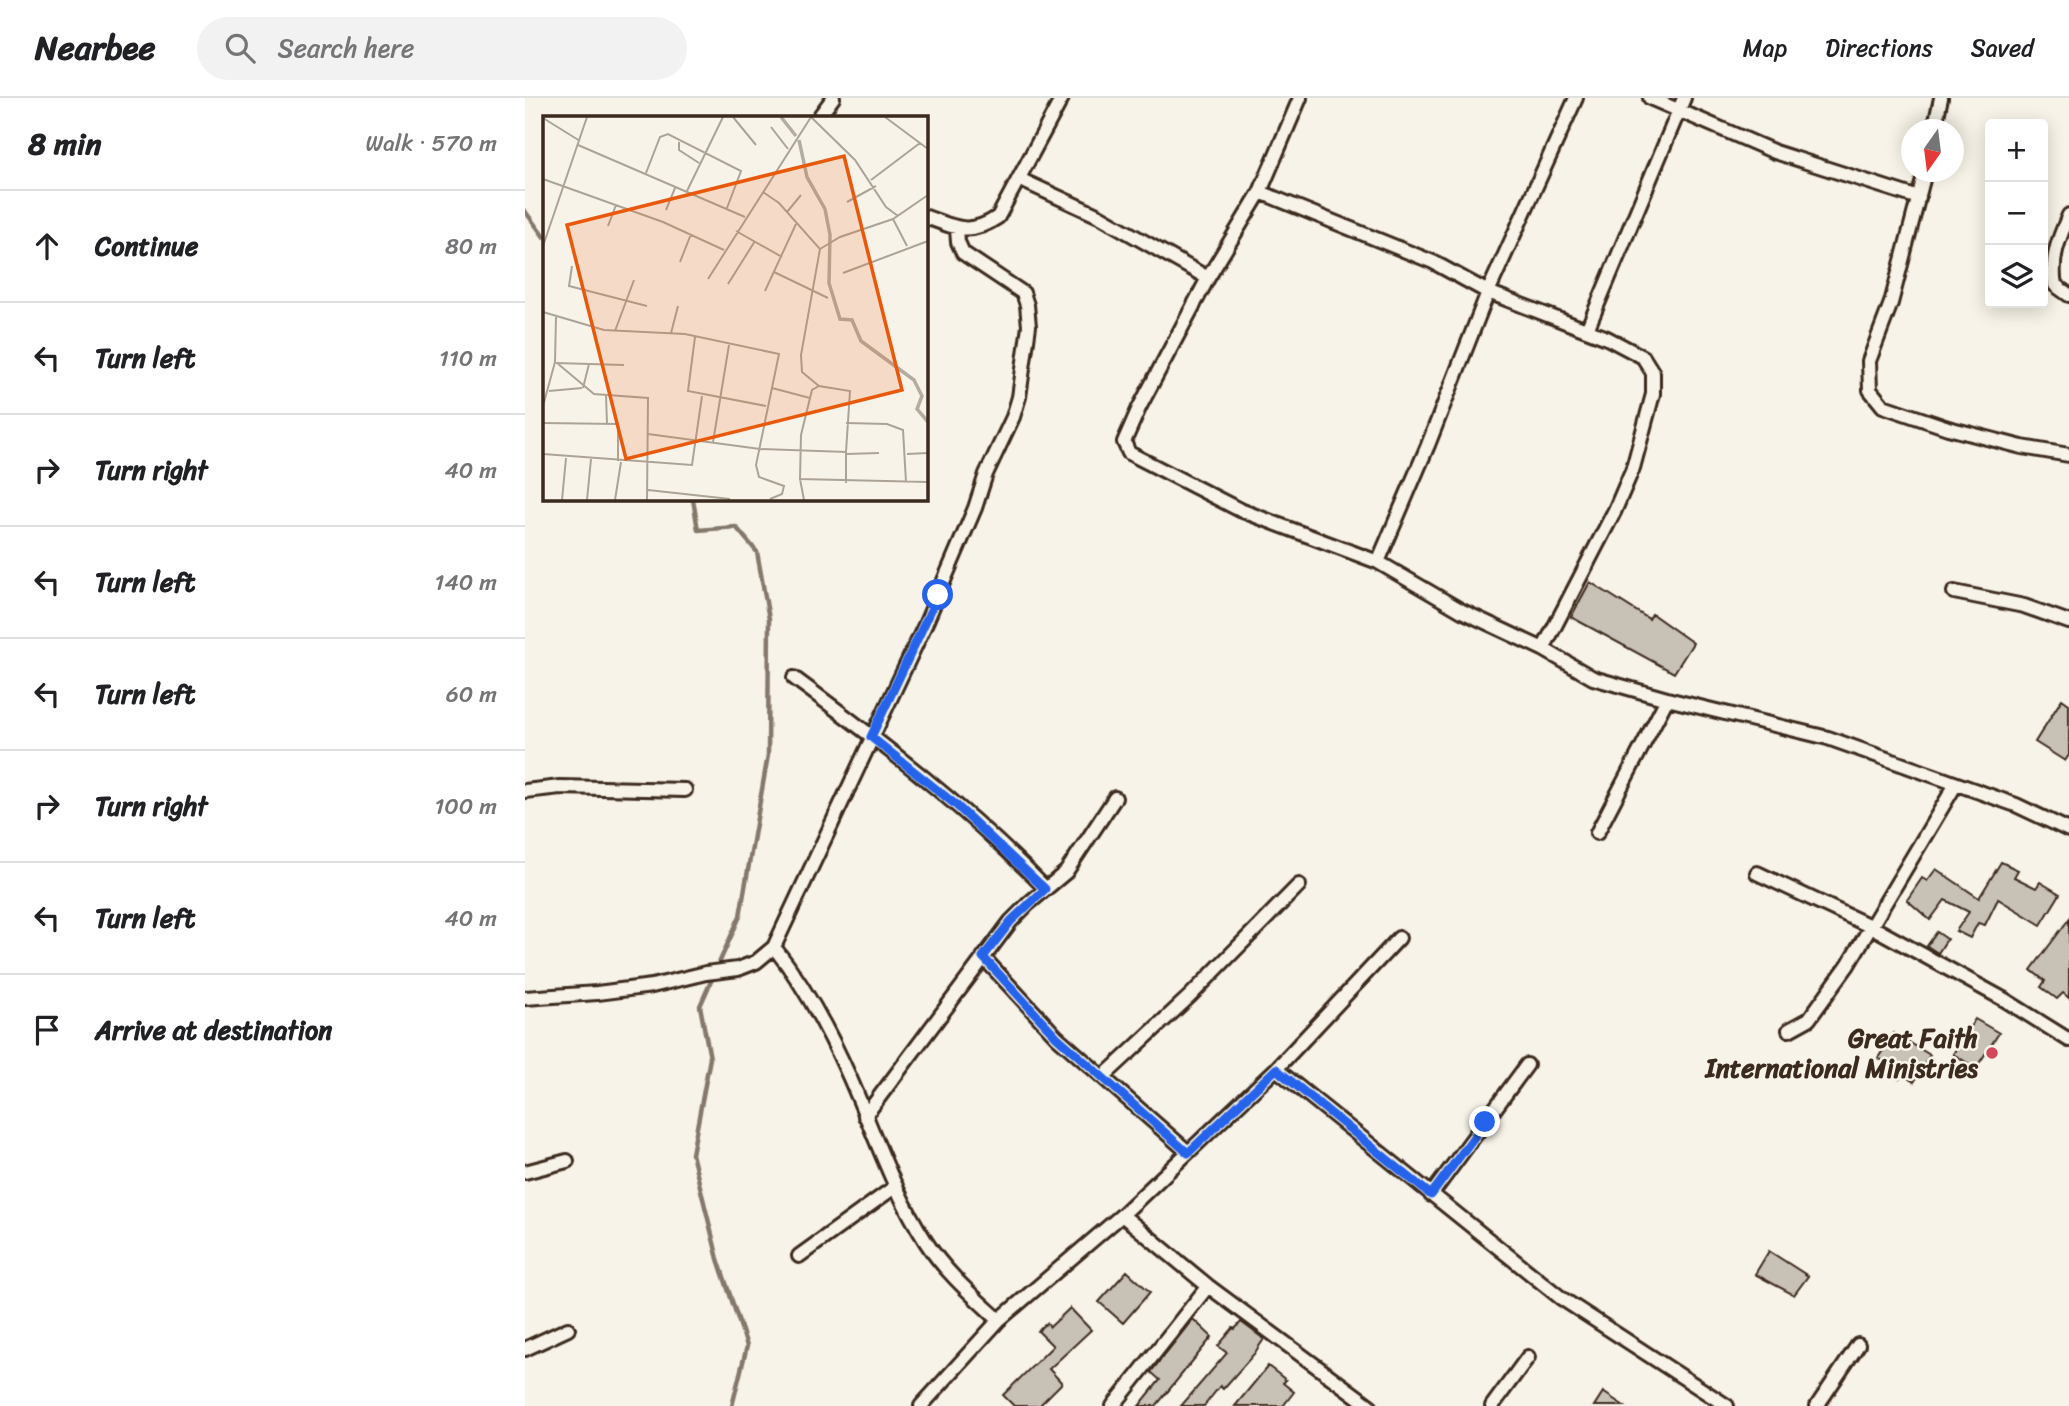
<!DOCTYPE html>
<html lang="en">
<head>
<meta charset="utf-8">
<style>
	:root { --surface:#fff; --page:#f2f2f2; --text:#202124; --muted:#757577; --line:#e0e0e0 }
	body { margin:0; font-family:Sriracha,sans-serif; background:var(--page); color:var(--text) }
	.controls { position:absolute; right:21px; top:21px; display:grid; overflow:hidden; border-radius:7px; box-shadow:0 4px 18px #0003 }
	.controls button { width:63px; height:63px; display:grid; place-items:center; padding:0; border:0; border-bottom:2px solid var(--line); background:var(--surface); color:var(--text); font:35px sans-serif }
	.compass { position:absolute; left:1376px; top:21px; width:63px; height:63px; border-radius:50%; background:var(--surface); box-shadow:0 4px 18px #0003; rotate:194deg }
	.stop { position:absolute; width:21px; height:21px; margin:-16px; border:5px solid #2563eb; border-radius:50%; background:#fff }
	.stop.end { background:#2563eb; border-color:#fff; box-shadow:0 2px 7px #0008 }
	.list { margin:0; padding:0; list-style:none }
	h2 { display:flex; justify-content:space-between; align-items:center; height:91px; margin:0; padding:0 28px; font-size:30px }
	h2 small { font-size:23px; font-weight:400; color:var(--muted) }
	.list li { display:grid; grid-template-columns:46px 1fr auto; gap:21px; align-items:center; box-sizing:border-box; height:112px; padding:0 28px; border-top:2px solid var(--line) }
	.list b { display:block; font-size:26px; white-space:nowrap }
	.list em { font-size:23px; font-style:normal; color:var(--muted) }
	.icon { flex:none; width:38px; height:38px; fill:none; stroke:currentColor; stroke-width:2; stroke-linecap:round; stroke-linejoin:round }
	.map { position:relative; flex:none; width:1544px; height:1308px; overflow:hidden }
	header { display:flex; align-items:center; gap:42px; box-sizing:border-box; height:98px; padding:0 35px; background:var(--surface); border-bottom:2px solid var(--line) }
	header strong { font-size:33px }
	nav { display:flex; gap:38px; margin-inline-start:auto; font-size:24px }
	.search { width:490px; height:63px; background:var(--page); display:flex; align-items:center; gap:18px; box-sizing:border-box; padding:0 24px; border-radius:38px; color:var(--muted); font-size:26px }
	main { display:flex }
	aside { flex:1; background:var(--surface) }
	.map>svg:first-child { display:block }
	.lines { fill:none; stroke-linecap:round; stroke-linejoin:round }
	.stream { stroke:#84786c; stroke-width:4.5 }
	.building { fill:#c8c1b6; stroke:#3b2a1e; stroke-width:2 }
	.minor-casing { stroke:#3b2a1e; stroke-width:18 }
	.minor { stroke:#f7f3e8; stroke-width:12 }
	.route { stroke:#2563eb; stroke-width:9 }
	.poi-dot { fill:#d1495b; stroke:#f7f3e8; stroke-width:2.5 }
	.labels { text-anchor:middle; stroke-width:5; stroke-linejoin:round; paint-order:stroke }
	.poi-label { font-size:26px; font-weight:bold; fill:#3b2a1e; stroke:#f7f3e8; text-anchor:end }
	.inset-river { fill:none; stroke:#b4aca0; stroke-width:3.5 }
	.inset-road { fill:none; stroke:#aca397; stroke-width:2 }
	.view { fill:#e8590c; fill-opacity:0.15; stroke:#e8590c; stroke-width:3.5 }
	.inset-edge { fill:none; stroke:#3b2a1e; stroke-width:3.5 }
</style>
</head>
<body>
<header>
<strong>Nearbee</strong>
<div class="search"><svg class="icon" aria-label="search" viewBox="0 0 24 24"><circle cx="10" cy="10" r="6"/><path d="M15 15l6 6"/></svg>Search here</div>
<nav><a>Map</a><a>Directions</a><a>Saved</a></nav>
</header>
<main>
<aside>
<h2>8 min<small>Walk · 570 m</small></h2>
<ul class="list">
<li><svg class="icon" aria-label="ahead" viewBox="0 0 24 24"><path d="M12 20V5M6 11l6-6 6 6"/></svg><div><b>Continue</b></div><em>80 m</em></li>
<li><svg class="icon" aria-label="left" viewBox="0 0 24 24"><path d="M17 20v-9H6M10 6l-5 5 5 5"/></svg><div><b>Turn left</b></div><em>110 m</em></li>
<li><svg class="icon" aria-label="right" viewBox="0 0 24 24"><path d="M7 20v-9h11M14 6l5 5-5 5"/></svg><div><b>Turn right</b></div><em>40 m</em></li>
<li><svg class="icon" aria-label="left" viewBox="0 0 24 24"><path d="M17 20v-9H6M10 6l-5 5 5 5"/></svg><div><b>Turn left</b></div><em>140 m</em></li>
<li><svg class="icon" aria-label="left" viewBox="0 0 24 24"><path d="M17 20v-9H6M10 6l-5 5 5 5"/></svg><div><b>Turn left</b></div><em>60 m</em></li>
<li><svg class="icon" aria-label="right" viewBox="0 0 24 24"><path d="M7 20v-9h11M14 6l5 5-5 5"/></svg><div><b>Turn right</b></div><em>100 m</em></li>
<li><svg class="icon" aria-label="left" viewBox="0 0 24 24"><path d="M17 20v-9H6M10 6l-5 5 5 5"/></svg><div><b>Turn left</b></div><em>40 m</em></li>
<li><svg class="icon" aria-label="arrive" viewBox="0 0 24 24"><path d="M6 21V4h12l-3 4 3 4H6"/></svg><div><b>Arrive at destination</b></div></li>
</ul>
</aside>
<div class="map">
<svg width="1544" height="1308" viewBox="0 0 1544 1308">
	<rect width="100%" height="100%" fill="#f7f3e8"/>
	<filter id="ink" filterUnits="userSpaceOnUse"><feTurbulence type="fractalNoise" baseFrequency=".0143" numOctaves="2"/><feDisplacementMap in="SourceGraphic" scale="14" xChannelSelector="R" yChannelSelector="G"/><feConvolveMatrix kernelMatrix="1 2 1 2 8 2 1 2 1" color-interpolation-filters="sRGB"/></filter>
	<g filter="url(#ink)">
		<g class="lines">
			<!-- stream -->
			<path class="stream" d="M0 113 19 139
				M168 401 173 432 211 429 232 454 244 521 243 657 215 818 175 908 185 960 167 1056 193 1161 222 1248 207 1308"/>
		</g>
		<!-- building -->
		<path class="building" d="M1065 484 1124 521 1127 516 1168 545 1149 575 1046 519Z
			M1537 601 1544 606V657L1540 663 1510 644Z
			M1476 764 1493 772 1489 779 1511 790 1515 784 1535 796 1516 827 1473 801 1460 827 1453 825 1445 840 1431 833 1444 814 1420 802 1405 822 1382 802 1397 780 1402 783 1411 771 1454 800Z
			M1544 821V900L1538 895 1532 901 1516 889 1520 883 1506 872Z
			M1412 834 1422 841 1413 855 1402 848Z
			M1450 921 1474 935 1451 970 1428 956Z
			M1369 935 1405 957 1389 984 1378 977 1374 981 1359 971 1360 964 1353 960Z
			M1244 1153 1283 1178 1269 1197 1230 1176Z
			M602 1173 625 1194 598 1225 574 1204Z
			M545 1210 566 1232 524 1271 537 1285 514 1308H489L478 1297 528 1248 513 1233 522 1225 525 1229Z
			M668 1221 687 1239 631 1308H614L635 1282 626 1274Z
			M716 1224 739 1241 729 1256 698 1291 695 1288 679 1308H656L702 1255 693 1248 708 1230 710 1231Z
			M743 1268 761 1282 758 1285 769 1294 758 1308H710Z
			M1078 1294 1099 1308H1069Z"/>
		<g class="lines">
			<!-- minor casing -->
			<g class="minor-casing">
				<path id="minor" d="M775 0 735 94 683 180 614 310 599 344 604 355 715 412 853 464 937 513 1018 551 1068 580 1142 601 1303 640 1491 707 1544 732
					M1125 0 1250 54 1394 100
					M294 19 308 0
					M1409 32 1416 0
					M1400 74 1366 205 1344 263 1345 292 1358 308 1423 330 1497 349 1544 357
					M494 81 574 118 683 180
					M735 94 908 164 963 194 1082 240 1118 259 1128 275V296L1108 370 1090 412 1018 551
					M1544 117C1534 140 1525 161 1530 187L1544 197
					M401 119C431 130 445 138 473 119L537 0
					M432 131 433 144 438 155 498 195 502 207 504 228 494 299 488 319 461 376 450 410 400 527 249 849C279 887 304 933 324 978 349 1034 368 1093 401 1144 420 1174 448 1198 474 1222
					M1062 232 1159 0
					M853 464 903 347 963 194 1051 0
					M1429 494 1499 508 1544 524
					M269 580C357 645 445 712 521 791
					M0 693 35 689 160 692
					M1072 735 1142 601
					M1232 775 1347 829 1480 902 1544 942
					M458 859 532 939 663 1054
					M0 900 72 895 127 888 181 875 213 871 231 864 249 849
					M1264 932 1284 921 1323 867 1431 686
					M751 971 1036 1200 1202 1308
					M578 979 665 898 774 787
					M340 1018 486 823 504 805 541 774 590 700
					M0 1074 42 1063
					M906 1097 1002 967
					M597 1117 683 1188 845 1308
					M274 1158 371 1088
					M0 1251 43 1231
					M396 1308 474 1222 597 1117 751 971 874 840
					M588 1308 683 1188
					M967 1308 1003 1259
					M1292 1308 1333 1247"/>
			</g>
			<!-- minor -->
			<use href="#minor" class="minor"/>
		</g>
	</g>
	<g class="lines" filter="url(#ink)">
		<!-- route -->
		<path class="route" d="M413 497 346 639 431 707 520 791 486 823 458 859 532 939 663 1055 751 971 906 1097 960 1024"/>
	</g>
	<!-- markers -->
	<circle class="poi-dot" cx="1467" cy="955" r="7"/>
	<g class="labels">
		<!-- poi labels -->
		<g class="poi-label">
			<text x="1453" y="949">Great Faith<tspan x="1453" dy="30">International Ministries</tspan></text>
		</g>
	</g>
	<!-- overview -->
	<g transform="translate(18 18)">
		<rect width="385" height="385" fill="#f7f3e8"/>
		<path class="inset-river" d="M238 1 253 20M256 24 264 61 282 93 287 119 286 167 297 203 309 204 318 225 371 264 379 280 374 293 385 306"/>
		<path class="inset-road" d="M190 1 213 29M268 1 312 44 343 91 355 100M342 1 385 33M0 2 37 25M228 11 245 33M136 26V34L156 47M35 29 202 101M103 57 117 21 125 18 198 55 184 92M0 63 120 106 181 134M328 64 377 27M144 75 180 1M304 86 333 70M123 94 132 72M244 96 258 79M350 103 364 130M65 110 73 89M193 115 239 141M0 130 44 1M277 133 297 121 350 103 385 79M137 146 148 118M29 150 26 170 104 190M231 156 285 182M300 157 385 125M165 163 268 1M185 168 212 125M222 175 253 108M0 196 61 214 142 218 236 238 213 349 216 361 241 370 239 378 227 383M72 215 91 164M128 217 135 190M152 221 145 275 223 290M13 247 81 249M14 247 51 278 105 282 104 384M276 270 269 274 258 319 257 363 385 366M40 272 46 248M229 272 267 282M6 275 39 272M63 279 64 308M0 290 12 246 13 201M0 307 75 308V345M303 307 344 308 360 314 363 366M105 318 217 333 303 336 307 275 276 270 259 256 258 239 277 133 236 87 220 76M170 326 186 229M303 336V367M0 338 149 349 159 280M303 338 336 337M364 338 385 337M257 363 261 384M105 374 187 383M19 384 23 342M44 384 48 343M72 384 78 346"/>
		<path class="view" d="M301 40 359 274 83 343 24 109Z"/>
		<rect width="385" height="385" class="inset-edge"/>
	</g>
</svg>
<div class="controls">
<button>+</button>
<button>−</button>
<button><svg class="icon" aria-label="layers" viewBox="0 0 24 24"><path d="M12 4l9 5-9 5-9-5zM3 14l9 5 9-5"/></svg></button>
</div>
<svg class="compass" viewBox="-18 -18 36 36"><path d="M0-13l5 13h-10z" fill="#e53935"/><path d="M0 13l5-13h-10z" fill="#757577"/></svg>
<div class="stop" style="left:413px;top:497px"></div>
<div class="stop end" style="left:960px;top:1024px"></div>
</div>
</main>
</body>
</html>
